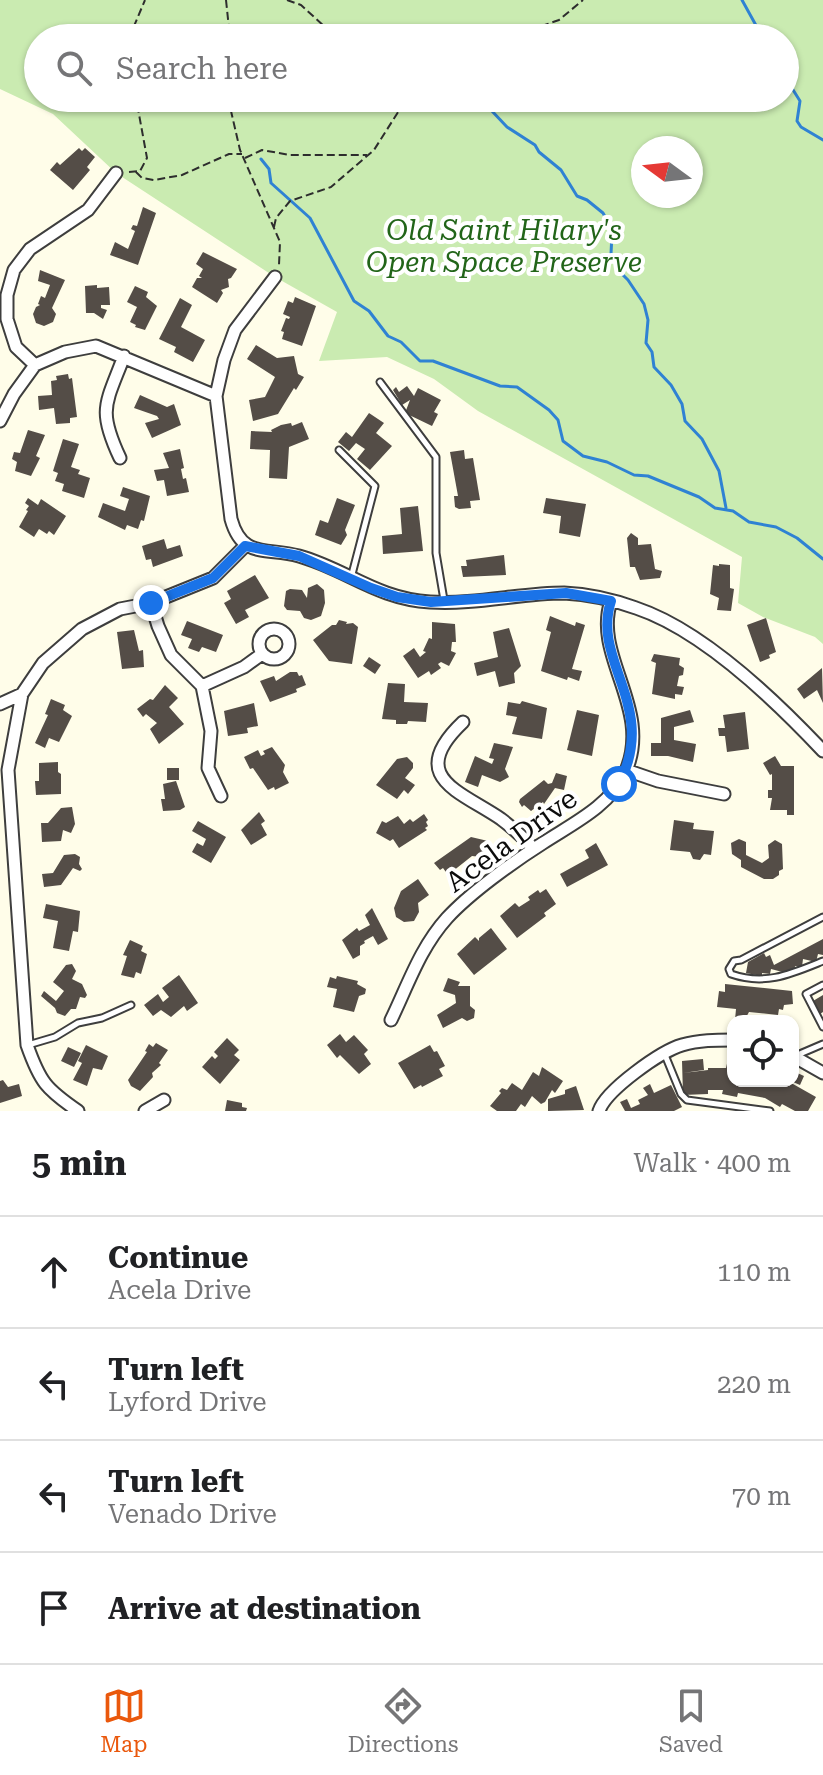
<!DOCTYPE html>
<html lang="en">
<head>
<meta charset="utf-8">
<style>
	:root { --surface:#fff; --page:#f6f6f6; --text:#202124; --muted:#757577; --line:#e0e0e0; --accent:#ea580c }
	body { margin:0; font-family:"Roboto Serif",serif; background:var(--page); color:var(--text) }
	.controls { position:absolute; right:24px; bottom:24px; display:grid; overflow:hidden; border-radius:16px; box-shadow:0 2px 6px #0004 }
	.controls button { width:72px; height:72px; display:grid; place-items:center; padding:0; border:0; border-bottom:2px solid var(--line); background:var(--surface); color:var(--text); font:40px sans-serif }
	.compass { position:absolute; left:631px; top:136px; width:72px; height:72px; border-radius:50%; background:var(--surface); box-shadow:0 2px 6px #0004; rotate:285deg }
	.stop { position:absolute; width:24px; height:24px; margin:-18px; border:6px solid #1a73e8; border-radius:50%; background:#fff }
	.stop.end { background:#1a73e8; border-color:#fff; box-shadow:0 2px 8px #0008 }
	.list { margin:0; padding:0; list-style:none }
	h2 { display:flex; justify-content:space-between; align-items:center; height:104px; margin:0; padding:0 32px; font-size:34px }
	h2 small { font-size:26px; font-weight:400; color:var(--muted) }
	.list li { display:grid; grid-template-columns:52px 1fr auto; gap:24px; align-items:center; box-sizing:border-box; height:112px; padding:0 32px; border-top:2px solid var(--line) }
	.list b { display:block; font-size:30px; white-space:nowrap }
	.list p { margin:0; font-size:26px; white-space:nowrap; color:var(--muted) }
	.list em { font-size:26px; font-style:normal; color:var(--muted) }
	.icon { flex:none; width:44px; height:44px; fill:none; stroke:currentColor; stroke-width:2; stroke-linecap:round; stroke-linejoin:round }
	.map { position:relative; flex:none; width:823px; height:1111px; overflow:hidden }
	.search { position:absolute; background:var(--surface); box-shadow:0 2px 6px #0004; left:24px; right:24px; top:24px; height:88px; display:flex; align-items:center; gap:20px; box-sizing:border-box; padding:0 28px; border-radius:44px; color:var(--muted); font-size:30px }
	.sheet { height:552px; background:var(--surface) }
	nav { display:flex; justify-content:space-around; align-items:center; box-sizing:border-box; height:112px; border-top:2px solid var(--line); background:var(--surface); font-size:22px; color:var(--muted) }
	nav a { display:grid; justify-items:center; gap:4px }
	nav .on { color:var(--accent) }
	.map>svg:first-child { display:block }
	.green { fill:#caebb1; fill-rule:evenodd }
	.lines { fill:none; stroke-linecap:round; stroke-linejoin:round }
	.stream { stroke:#2f82d3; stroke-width:3 }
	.building { fill:#544d47 }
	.lane-casing { stroke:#3e3e3e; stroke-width:9 }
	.street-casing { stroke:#3e3e3e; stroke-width:15 }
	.path { stroke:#2d2d2d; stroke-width:2; stroke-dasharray:8 4; stroke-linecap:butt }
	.lane { stroke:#fff; stroke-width:5 }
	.street { stroke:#fff; stroke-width:11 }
	.route { stroke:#1a73e8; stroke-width:10 }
	.labels { text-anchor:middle; stroke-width:8; stroke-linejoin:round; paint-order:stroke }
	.park-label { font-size:28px; font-style:italic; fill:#226519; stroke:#fff }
	.street-label { font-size:28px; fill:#0b0b0b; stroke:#fff }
</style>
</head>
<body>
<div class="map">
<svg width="823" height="1111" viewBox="0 0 823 1111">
	<rect width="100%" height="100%" fill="#fffde9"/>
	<!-- green -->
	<path class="green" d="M0 0H823V644L815 637 763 617 738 603 742 557 478 411 434 379 387 357 319 361 337 312 275 277 116 173 53 114 0 89ZM38 38H785V98H38ZM643 148H691V196H643Z"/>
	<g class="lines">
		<!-- stream -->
		<path class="stream" d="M742 0 763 38
			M785 77 800 101 797 121 801 127 823 140
			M467 107 481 106 491 110 507 127 535 145 539 152 561 170 577 196 587 200 603 213 608 222 612 233 611 254 616 257 618 270 628 280 644 304 648 320 646 343 652 352 654 367 671 385 682 404 685 421 702 439 719 471 726 508
			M261 159 269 169 271 183 310 218 354 301 369 311 388 336 401 342 420 361H433L500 386 517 387 549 410 558 420 563 441 583 456 607 462 634 475 648 476 699 497 715 508 733 511 749 522 776 527 797 538 823 559"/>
	</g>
	<!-- building -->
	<path class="building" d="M79 148 82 151 85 148 95 157 87 167 90 170 73 190 50 170 57 162 60 165Z
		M143 207 156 213 138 265 110 255 115 242 128 249 135 231 131 229 133 225 137 226Z
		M203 252 237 269 231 278 228 279 229 287 221 290 223 293 217 303 192 287 197 278H202L199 276 203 269 196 264Z
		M40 270 65 280 52 308 56 314 53 322 44 326 36 323 33 314 36 307 40 305 38 304 41 296 45 298 50 285 38 281Z
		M97 285V288L109 287 110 305H101V308L107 310 103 319 94 313H86L85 286Z
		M135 286 148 292 146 297 157 306 145 330 135 327 136 325 130 322 137 307 127 302Z
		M295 297 316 306 302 346 282 339 284 332 281 331 286 318 289 319 290 317 283 314 288 301 293 303Z
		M180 298 192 305 181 327 205 340 193 362 174 352 176 347 159 339Z
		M256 345 277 358 294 356 298 374 304 377 296 390 294 388 278 414 253 421 249 400 265 397 275 377 247 359Z
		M68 374 69 379 72 378 77 417 70 418V423L56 424 54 408 39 410 38 396 52 395 51 381 57 380 56 376Z
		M407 386 414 396 418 388 441 400 434 412 438 414 432 426 405 413 410 400 402 405 393 390 396 387 399 392Z
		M140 395 167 407 174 404 181 425 152 438 145 423 159 419 157 416 134 408Z
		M369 413 384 423 376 433 392 446 370 470 357 459 365 449 356 443 349 451 338 442 346 432 352 437Z
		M302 422 309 439 289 447 287 479 269 478 270 450 250 449 251 431 272 432 271 430 281 425 291 423 292 426Z
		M28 430 45 435 36 456 40 458 31 476 15 471 17 462 12 459 14 452 20 453Z
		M63 439 79 444 71 467 80 470 78 474 90 478 84 498 62 491 64 484 55 481 58 473 53 471Z
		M180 449 184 468 181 469 183 479 186 478 189 492 167 496 164 480 157 481 154 470 169 468 163 453Z
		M464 450 465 459 473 458 480 500 470 501 471 508 459 509 455 507 454 496H458L450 452Z
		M123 487 150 496 144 521 141 520 138 529 127 525 125 530 98 517 103 503 125 511 129 499 120 496Z
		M28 498 38 505 41 499 66 516 54 535 49 531 47 534 39 529 34 537 19 527 28 511 26 510 29 506 25 503Z
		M337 498 355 505 345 530 347 535 341 545 315 535 320 520 328 523Z
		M546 498 586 504 580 537 559 533 561 516 543 513Z
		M418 506 423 551 383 554 382 536 402 534 400 508Z
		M631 533 638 538V545L651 544 655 569 662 571 660 578 640 580 635 567H630L627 538Z
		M164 539 167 549 180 545 183 556 153 567 151 559 146 560 142 546Z
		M504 555 506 575 463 577 461 566H467L466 560Z
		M719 564 730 565V588L734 589 731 611 717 610 719 598 710 594 713 565 719 566Z
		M255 575 269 598 245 610 249 617 236 624 224 603 231 599 227 591Z
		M317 584 324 590 325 603 321 616 311 620 304 618 300 611 287 610 284 606 286 591 290 589 302 590 307 598 308 588Z
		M550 616 575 626 576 622 585 625 572 669 582 671 579 681 568 677 567 680 541 671 551 632 546 630Z
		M766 618 776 652 769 655 770 658 760 662 747 625Z
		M339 620 347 622 346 624 353 623 358 627 352 664 329 661 313 640 332 625H336Z
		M187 621 223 635 216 652 202 647 199 652 188 648 192 639 181 635Z
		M432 622 455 624 456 642H452L451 651 456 653 449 666 441 662 438 664 441 668 431 675 429 671 418 678 403 656 414 648 420 657 426 652 423 651 429 638 432 639Z
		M509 628 521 666 514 673 515 683 499 687 495 671 477 676 474 663 498 657 493 632Z
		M134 630 139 651 143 650 144 667 122 669 117 632Z
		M654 654 680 658 679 665 684 668 683 675 679 676 677 686 684 687 682 695 675 694V699L652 694 656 663 651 661Z
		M369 657 381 665 375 674 363 666Z
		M822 668 823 703 817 690 804 699 797 689Z
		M290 672H297L299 676 302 675 306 685 296 689 297 692 270 702 260 681 274 676 276 681Z
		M388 683 405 684 404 702 428 703 426 722 408 721 407 724H396V720L382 719Z
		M165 685 178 698 169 707 184 724 159 744 150 729 157 723 146 714 143 717 137 709 150 699 153 700Z
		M51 699 65 705 63 710 72 716 59 742 49 738 45 748 35 743 48 715 45 714Z
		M522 701 547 708 542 739 512 734 517 717 506 715 508 702 520 704Z
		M254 703 258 726 247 728 248 733 228 736 224 711Z
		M577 710 599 715 592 756 567 750Z
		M690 710 694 722 674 727V740L696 744 693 762 668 756H651V743H661V718Z
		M745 712 749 749 727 752 725 736H719L718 728H725L723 715Z
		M494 743 513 747 505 769 509 777 500 782 482 775 478 787 465 782 475 756 492 764 494 759 489 758Z
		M272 747 285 765 283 772 289 783 275 790 274 787 268 790 253 768 250 769 244 757 258 750 261 756 265 754 263 751Z
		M775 756 781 766H794V815H787V810H770L772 798H768V790H772V774L770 775 763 763Z
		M407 757 413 763V768L405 778 415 785 408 794 404 790 397 799 376 785 397 759Z
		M58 762V772L61 774V794L36 795 35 781H39V763Z
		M167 768H179V780H167Z
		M556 773 567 776 564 790 555 788 544 804 543 802 531 811 524 805 522 807 519 802 520 799 544 780 548 784 552 783Z
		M176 781 185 807 180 810 163 811 161 799H165L163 784Z
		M72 807 75 824 71 833 63 830 61 841 42 842 41 823H48L61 808Z
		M259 812 265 821 261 824 267 835 251 845 241 830Z
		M424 814 428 820 426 822 428 826 425 828 427 830 399 848 393 839 390 841 376 833 382 821 386 823 398 816 404 824 410 819 413 822Z
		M674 820 694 823 693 829 714 831 711 855 704 854 700 860 693 859 690 852 670 850Z
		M198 821 226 837 211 863 192 852 197 843 203 846 206 839 192 831Z
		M471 837 488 841 492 848 490 852 487 855H481V857L472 856 448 875 443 868 440 870 434 863Z
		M739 839 746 842V855L762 863 769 858 768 845 775 840 782 844 783 869 779 871V875L773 879H764L741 867V860L732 854 731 843Z
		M596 843 608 865 567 887 560 874 589 858 585 850Z
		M75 854 80 857 79 864 82 869 80 871 73 868 61 885 44 887 42 874 53 873 64 855Z
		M418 879 429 895 418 903 419 912 414 921 404 922 396 917 394 908 401 891Z
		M546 889 556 904 544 913 546 916 517 938 500 916 515 903 519 907 530 900 528 897 538 890 540 893Z
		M46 904 80 911 78 932 73 931 69 951 53 948 58 921 43 918Z
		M372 908 388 939 378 945 373 936 364 941 365 943 360 946V955L353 959 342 940 357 928 359 931 370 925 365 915Z
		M491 928 507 949 474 975 457 954 475 937 479 941V938Z
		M823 939V955L818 954 816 962 803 959 802 967 795 966 794 975 771 969 770 974 762 973V976L746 973 748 962 764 953 766 957 770 955 774 965Z
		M130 940 143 946 141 951 147 954 141 974 136 972 134 978 121 975 127 956 123 955Z
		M72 964 76 971 72 979 82 984 87 995 85 998 80 997 76 1009H71L65 1016 57 1013 55 1008 41 996 44 991 56 1001 64 991 53 982 66 965Z
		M179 975 198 1003 187 1011 184 1006 171 1017 161 1010 153 1016 144 1005 158 994 163 1002 169 997 162 988Z
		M337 976 358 981 357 984 366 989 365 994 359 996 354 1012 333 1007 337 989 327 987 330 977 336 979Z
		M448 978 460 982 458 986H470V1006L475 1010 474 1018 467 1021 462 1018 443 1028 437 1015 456 1003 455 995 443 991Z
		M725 984 792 991 793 1004 784 1005 783 1010 779 1009 778 1015 749 1012 744 1021 735 1020 736 1009 717 1007 719 991 725 992Z
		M823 995V1012L820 1014 813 1001Z
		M340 1034 346 1042 354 1035 368 1050 364 1054 371 1064 359 1074 340 1055 337 1058 327 1045Z
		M227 1038 239 1050 234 1055 240 1060 220 1084 202 1067 212 1056 215 1059 218 1056 214 1052Z
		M156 1043 168 1050 159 1063 161 1065 152 1073 153 1077 140 1091 131 1086 128 1080 147 1052 145 1051 149 1044 153 1047Z
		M86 1045 108 1056 102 1070 93 1068 87 1086 73 1080 82 1063 78 1061Z
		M430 1045 434 1052 437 1051 445 1066 439 1069 443 1076 422 1087 421 1085 414 1089 398 1063Z
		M68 1047 81 1053 74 1067 61 1061Z
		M729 1055 733 1056V1066L729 1065 728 1070 733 1071V1081H784L793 1084 816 1097 808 1111H795L782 1104 780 1107 765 1098 738 1093 737 1097 722 1094 723 1090H708V1094L683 1095 682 1061 703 1059 704 1070 683 1073 708 1070V1068H726Z
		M542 1067 563 1081 555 1093 552 1090 545 1102 541 1104 532 1096 525 1107 521 1104 516 1111H497L490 1106 501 1093 499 1091 502 1088 507 1090 512 1083 522 1090 533 1072 539 1076Z
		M793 1071 804 1076 800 1085 793 1082Z
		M3 1080 8 1087 19 1084 22 1096 0 1103V1081Z
		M650 1084 654 1093 671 1085 682 1107 674 1111H625L620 1102 627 1099 631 1108 640 1104 638 1100 648 1095 643 1088Z
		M576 1086 584 1110 548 1111V1099L565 1094V1090Z
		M227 1100 242 1103V1107L247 1108 246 1111H225Z"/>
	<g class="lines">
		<!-- lane casing -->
		<g class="lane-casing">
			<path id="lane" d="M380 382 436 457V553L444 600
				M339 450 375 486 351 578
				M823 917 741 960 734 961 729 969 731 974C765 986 791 974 823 961
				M823 985 806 994 823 1027
				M28 1045 55 1037 78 1023 102 1018 131 1005
				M665 1055 681 1094 687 1100 770 1111
				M795 1056 823 1044"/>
		</g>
		<!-- street casing -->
		<g class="street-casing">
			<path id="street" d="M275 277 235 330 224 360 216 396 231 519C242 559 266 547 299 556 346 569 377 599 430 602 475 605 520 593 564 593 587 594 614 600 636 608 702 630 776 701 823 751
				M35 365 16 347 7 319V295L14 270 30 249 88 210 116 173
				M0 421 14 394 35 365 65 352 96 346 216 396
				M120 458C97 409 106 404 124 356
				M151 603 158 626 171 655 202 686 211 731 208 768 221 796
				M259 644a15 15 0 1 1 30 0a15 15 0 1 1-30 0Z
				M202 686 244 667 262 654
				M22 694 8 770 27 1045C40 1082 46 1089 78 1111
				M0 704 22 694 43 663 82 629 120 609 151 603 213 578 245 546
				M463 722C405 777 460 791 501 819 513 828 524 838 534 849
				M626 770 658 781 724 794
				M391 1020C408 985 420 948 447 918 470 893 513 862 543 843 572 824 610 806 625 773 654 709 592 657 611 601
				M793 1056 823 1073
				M145 1111 164 1100
				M599 1111C606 1090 661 1051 682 1045 699 1040 716 1040 733 1040"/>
		</g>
		<!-- path -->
		<path class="path" d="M226 0 230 38
			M287 0 301 5 337 38
			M129 38 145 0
			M428 38 435 31C454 33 479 24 494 38
			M507 38 559 20 583 0
			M228 98 240 150 280 242 279 265
			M386 98 398 111
			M245 158 262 150 290 155H367
			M129 172 140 171 147 158 136 98
			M136 172 142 178 154 180 182 175 229 154H242
			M274 227 276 218 290 201 331 187 374 150 407 98"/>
		<!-- lane -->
		<use href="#lane" class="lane"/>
		<!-- street -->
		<use href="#street" class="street"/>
	</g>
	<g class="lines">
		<!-- route -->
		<path class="route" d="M151 603 213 578 245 546 299 556 371 588 397 597 431 602 566 593 611 601C591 662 659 706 619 784"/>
	</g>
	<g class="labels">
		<!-- park labels -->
		<g class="park-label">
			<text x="504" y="240">Old Saint Hilary's<tspan x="504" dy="32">Open Space Preserve</tspan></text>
		</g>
		<!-- street labels -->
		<g class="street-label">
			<text transform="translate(511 840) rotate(-36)" y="10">Acela Drive</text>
		</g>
	</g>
</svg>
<div class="controls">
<button><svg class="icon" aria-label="locate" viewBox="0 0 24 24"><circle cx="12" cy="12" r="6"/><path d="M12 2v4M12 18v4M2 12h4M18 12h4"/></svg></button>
</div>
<svg class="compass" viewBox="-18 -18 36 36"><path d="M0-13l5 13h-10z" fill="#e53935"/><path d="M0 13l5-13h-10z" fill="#757577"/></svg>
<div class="stop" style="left:619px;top:784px"></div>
<div class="stop end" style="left:151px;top:603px"></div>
<div class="search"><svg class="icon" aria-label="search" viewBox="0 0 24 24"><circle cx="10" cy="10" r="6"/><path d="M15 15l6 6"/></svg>Search here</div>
</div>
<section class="sheet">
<h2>5 min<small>Walk · 400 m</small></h2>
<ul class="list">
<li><svg class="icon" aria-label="ahead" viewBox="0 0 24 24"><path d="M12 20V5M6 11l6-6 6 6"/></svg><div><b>Continue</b><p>Acela Drive</p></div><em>110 m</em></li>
<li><svg class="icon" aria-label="left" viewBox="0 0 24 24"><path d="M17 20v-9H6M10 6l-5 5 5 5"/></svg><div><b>Turn left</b><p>Lyford Drive</p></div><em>220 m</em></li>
<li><svg class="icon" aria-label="left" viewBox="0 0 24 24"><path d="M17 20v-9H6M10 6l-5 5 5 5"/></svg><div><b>Turn left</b><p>Venado Drive</p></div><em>70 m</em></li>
<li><svg class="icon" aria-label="arrive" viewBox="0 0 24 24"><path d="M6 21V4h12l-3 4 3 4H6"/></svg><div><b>Arrive at destination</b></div></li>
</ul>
</section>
<nav>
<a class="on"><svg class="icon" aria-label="map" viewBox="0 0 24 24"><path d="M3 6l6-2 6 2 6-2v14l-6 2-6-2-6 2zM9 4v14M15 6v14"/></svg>Map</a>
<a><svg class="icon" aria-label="directions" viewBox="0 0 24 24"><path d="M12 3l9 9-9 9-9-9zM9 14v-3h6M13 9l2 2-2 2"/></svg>Directions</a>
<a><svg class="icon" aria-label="saved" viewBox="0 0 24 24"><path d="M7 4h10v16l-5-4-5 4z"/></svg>Saved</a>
</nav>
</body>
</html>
